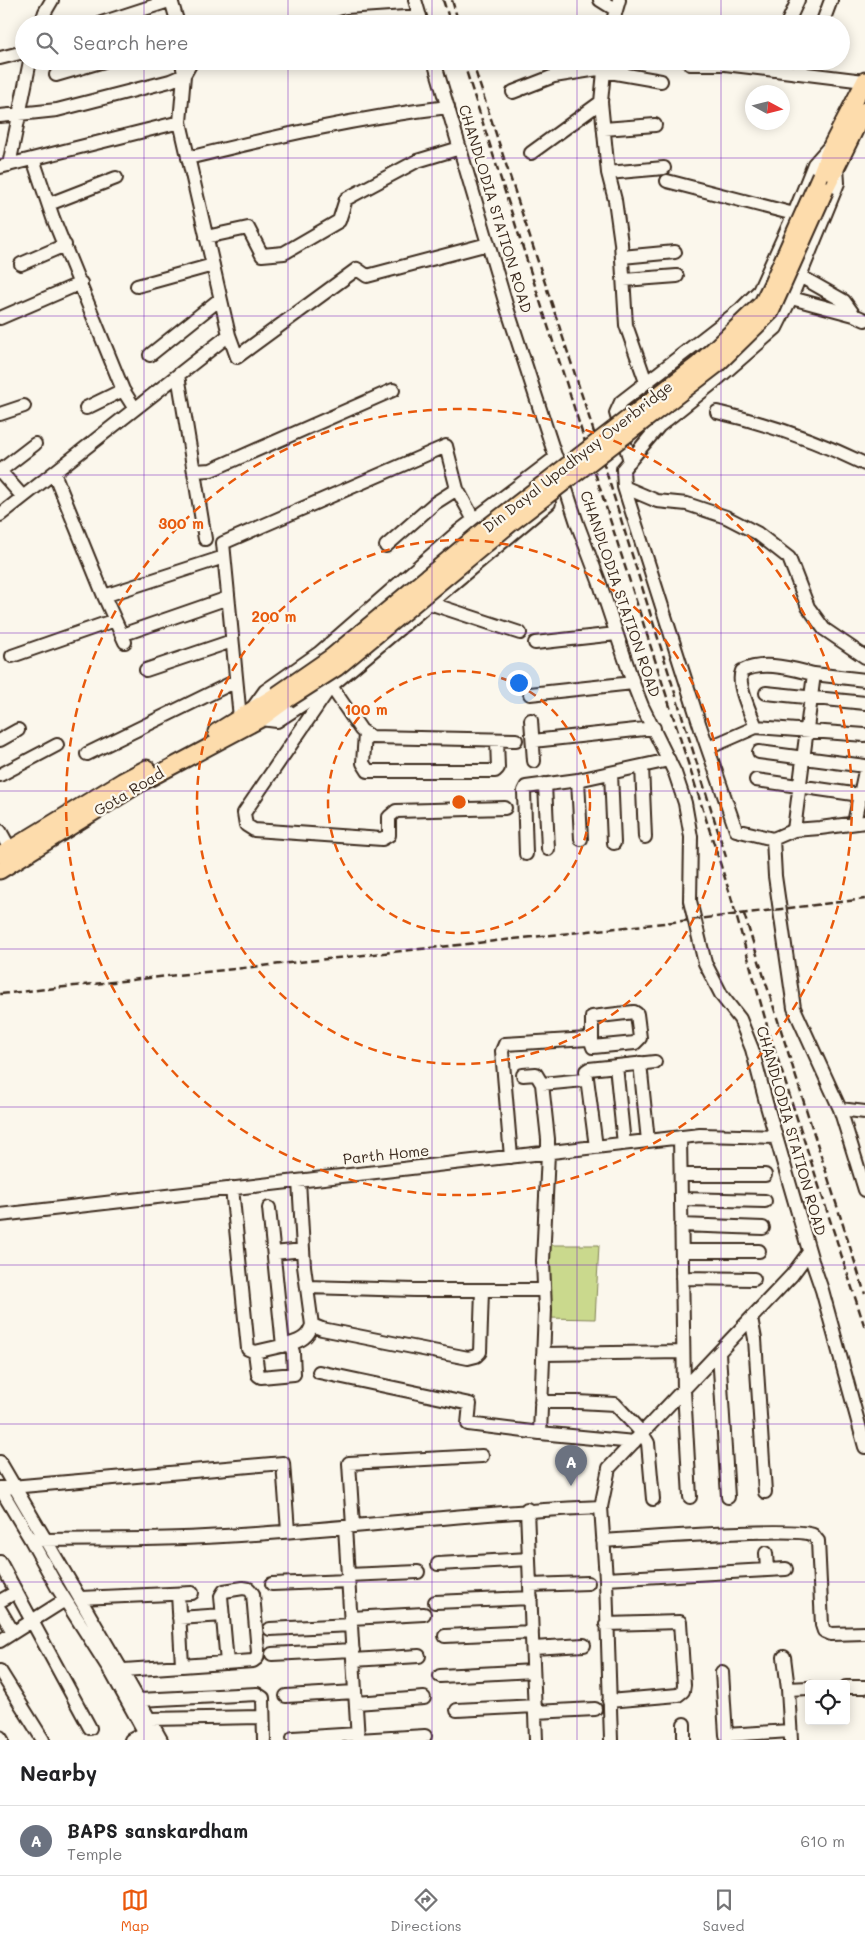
<!DOCTYPE html>
<html lang="en">
<head>
<meta charset="utf-8">
<style>
	:root { --surface:#fff; --page:#f2f2f2; --text:#202124; --muted:#757577; --line:#e0e0e0; --accent:#ea580c }
	body { margin:0; font-family:Mali,sans-serif; background:var(--page); color:var(--text) }
	.controls { position:absolute; right:15px; bottom:15px; display:grid; overflow:hidden; border-radius:5px; box-shadow:0 2px 12px #0003 }
	.controls button { width:45px; height:45px; display:grid; place-items:center; padding:0; border:0; border-bottom:1px solid var(--line); background:var(--surface); color:var(--text); font:25px sans-serif }
	.compass { position:absolute; left:745px; top:85px; width:45px; height:45px; border-radius:50%; background:var(--surface); box-shadow:0 2px 12px #0003; rotate:97deg }
	.you { position:absolute; left:518px; top:682px; width:18px; height:18px; margin:-12px; border:4px solid #fff; border-radius:50%; background:#1a73e8; box-shadow:0 0 0 8px #1a73e833 }
	.badge { display:grid; place-items:center; width:32px; height:32px; border-radius:50%; background:var(--accent); color:#fff; font-size:16px; font-weight:700 }
	.pin { position:absolute; translate:-50% -41px; filter:drop-shadow(0 1px 2px #0008) }
	.pin::after { content:''; position:absolute; top:26px; width:18px; height:15px; background:inherit; clip-path:polygon(0 0,100% 0,50% 100%) }
	.list { margin:0; padding:0; list-style:none }
	h2 { display:flex; justify-content:space-between; align-items:center; height:65px; margin:0; padding:0 20px; font-size:21px }
	h2 small { font-size:16px; font-weight:400; color:var(--muted) }
	.list li { display:grid; grid-template-columns:32px 1fr auto; gap:15px; align-items:center; box-sizing:border-box; height:70px; padding:0 20px; border-top:1px solid var(--line) }
	.list b { display:block; font-size:19px; white-space:nowrap }
	.list p { margin:0; font-size:16px; white-space:nowrap; color:var(--muted) }
	.list em { font-size:16px; font-style:normal; color:var(--muted) }
	.icon { flex:none; width:28px; height:28px; fill:none; stroke:currentColor; stroke-width:2; stroke-linecap:round; stroke-linejoin:round }
	.map { position:relative; flex:none; width:865px; height:1740px; overflow:hidden }
	.search { position:absolute; background:var(--surface); box-shadow:0 2px 12px #0003; left:15px; right:15px; top:15px; height:55px; display:flex; align-items:center; gap:12px; box-sizing:border-box; padding:0 18px; border-radius:28px; color:var(--muted); font-size:19px }
	.sheet { height:135px; background:var(--surface) }
	nav { display:flex; justify-content:space-around; align-items:center; box-sizing:border-box; height:70px; border-top:1px solid var(--line); background:var(--surface); font-size:14px; color:var(--muted) }
	nav a { display:grid; justify-items:center; gap:2px }
	nav .on { color:var(--accent) }
	.map>svg:first-child { display:block }
	.green { fill:#cad98d; stroke:#828256 }
	.lines { fill:none; stroke-linecap:round; stroke-linejoin:round }
	.minor-casing { stroke:#3b2a1e; stroke-width:16 }
	.major-casing { stroke:#3b2a1e; stroke-width:19 }
	.minor { stroke:#fbf7ec; stroke-width:12 }
	.major { stroke:#fddcac; stroke-width:15 }
	.rail { stroke:#3b2a1e; stroke-width:2.5; stroke-dasharray:8 4; stroke-linecap:butt }
	.major-bridge-casing { stroke:#3b2a1e; stroke-width:19; stroke-linecap:butt }
	.major-bridge { stroke:#fddcac; stroke-width:15 }
	.grid { fill:none; stroke:#7b2cbf; stroke-width:1; stroke-opacity:0.55 }
	.ring { fill:none; stroke:#e8590c; stroke-width:2.5; stroke-dasharray:9 6 }
	.labels { text-anchor:middle; stroke-width:4.5; stroke-linejoin:round; paint-order:stroke }
	.street-label { font-size:15px; fill:#3b2a1e; stroke:#fbf7ec }
	.centre { fill:#e8590c; stroke:#fbf7ec; stroke-width:2.5 }
	.ring-label { font-size:15px; text-anchor:middle; font-weight:bold; fill:#e8590c; stroke:#fbf7ec; stroke-width:4.5; stroke-linejoin:round; paint-order:stroke }
</style>
</head>
<body>
<div class="map">
<svg width="865" height="1740" viewBox="0 0 865 1740">
	<rect width="100%" height="100%" fill="#fbf7ec"/>
	<filter id="ink" filterUnits="userSpaceOnUse"><feTurbulence type="fractalNoise" baseFrequency=".02" numOctaves="2"/><feDisplacementMap in="SourceGraphic" scale="10" xChannelSelector="R" yChannelSelector="G"/><feConvolveMatrix kernelMatrix="1 2 1 2 8 2 1 2 1" color-interpolation-filters="sRGB"/></filter>
	<g filter="url(#ink)">
		<!-- green -->
		<path class="green" d="M551 1245H599L595 1319 547 1318Z"/>
		<g class="lines">
			<!-- minor casing -->
			<g class="minor-casing">
				<path id="minor" d="M171 0 178 24
					M415 0 422 24
					M600 0 616 10
					M41 24 45 12 52 0
					M98 24 172 0
					M337 24 347 21 420 16
					M612 24 619 0
					M787 24 798 0
					M822 24 831 0
					M0 58 24 52
					M434 61 507 308 577 523 599 581 633 683 642 706 675 773 685 803 691 837 690 901 705 963 722 996 740 1019 752 1049 767 1106 812 1261 822 1290 865 1447
					M605 61 601 102 608 173 615 200 621 243 626 325 646 382
					M690 64H725L864 81
					M604 71 661 81
					M796 73 805 61
					M56 75 104 61
					M513 92 554 76 604 68
					M0 116 57 110 170 81 184 75 192 61
					M180 122 184 75 182 61
					M604 129 655 125
					M531 153 601 102
					M188 158C274 137 360 117 448 107
					M33 159 53 218 123 390 135 409
					M9 165 30 61
					M837 166 838 183 791 298 776 328 714 382 659 426 623 469 624 487 700 726 736 830 773 839 775 876 794 1008 840 1109 865 1190
					M0 167 180 122 229 335 0 515
					M608 173 664 168
					M667 181 794 214
					M49 204 116 178
					M206 237 248 228 262 255 284 253 339 221 346 199 417 161 460 148
					M622 257 675 252
					M21 264 65 245
					M800 276 844 301 854 315
					M624 280 677 276
					M137 286 213 265
					M784 296 854 315 865 320
					M0 318 81 283
					M229 335 237 357 357 269 367 276 488 244
					M150 355 220 299
					M178 375 205 539
					M86 408 123 390
					M717 412C769 424 817 441 865 464
					M0 414 24 406
					M630 461 616 413 621 402 741 309 759 291 794 214 814 164 829 147
					M0 471 35 444
					M0 471 23 497
					M194 471 211 470 393 390
					M54 473 104 596 125 642
					M624 487 657 501 687 504 726 517 757 533 789 558 808 607 824 629 865 657
					M386 546 435 503 457 489
					M104 596 224 557
					M425 598 429 603 520 633
					M130 632 228 598
					M535 643 616 634
					M12 656 115 620
					M146 670 232 641
					M331 686 244 813 246 825 254 830 382 839 389 835V817L396 811 505 808
					M331 686 361 730 371 737 516 740
					M766 693 865 703
					M530 694 633 683
					M252 709 265 691 319 653 459 531 556 457
					M240 718 223 543 446 446 457 489 474 520
					M261 719 277 721 331 686 549 503
					M531 720 534 761
					M756 727C751 714 736 684 742 671 764 660 792 669 814 674
					M365 734 363 763 368 771H495L498 768 497 740
					M0 740 18 730
					M533 741 654 728
					M708 748 756 727 865 735
					M759 752 865 766
					M87 754 236 681
					M642 766 645 837
					M611 773 614 843
					M0 775 57 745
					M578 780 581 839
					M756 780 860 795
					M545 784 548 849
					M854 823 865 771
					M794 830 814 674 865 680
					M0 831 10 849
					M773 839 794 830 820 828 865 822
					M526 854 524 791 526 787 578 780 669 760
					M634 1012 637 1014 640 1038 635 1043 593 1047 592 1044V1017Z
					M640 1063 648 1141
					M616 1066 624 1144
					M523 1075 536 1074 542 1084 584 1080 587 1078 586 1071 589 1069 655 1062
					M587 1078 596 1147
					M542 1084 548 1139V1153L543 1261 545 1310 540 1433 634 1442
					M840 1109 865 1112
					M680 1137 684 1390 690 1497
					M511 1157 502 1051 505 1044 588 1039
					M681 1175H765
					M299 1181 304 1266 312 1325 322 1329 468 1358 476 1356 480 1352 482 1290
					M232 1188 248 1349 255 1352 290 1344 293 1352 294 1374 261 1377 258 1375 255 1352
					M681 1199 765 1201
					M269 1208 283 1346
					M0 1215 700 1135 776 1137
					M681 1225 763 1228
					M682 1251H759
					M274 1253 303 1250
					M682 1278 754 1279
					M307 1287 415 1290H544
					M751 1318 755 1339 765 1492
					M290 1344C302 1340 308 1337 312 1325
					M719 1353 728 1497
					M543 1354 683 1352
					M319 1372 470 1404 468 1424 540 1433
					M541 1402H578L615 1404 642 1433 648 1443 653 1499
					M0 1462 121 1669 161 1740
					M0 1488 283 1463 288 1531
					M0 1488 31 1540 57 1587 113 1675 149 1740
					M527 1509 536 1740
					M353 1526 349 1463 482 1456
					M345 1527 358 1740
					M31 1540C82 1539 132 1540 183 1538 323 1533 461 1512 601 1507
					M603 1541C631 1539 799 1526 813 1535 815 1537 816 1539 818 1541L822 1625 824 1631 831 1634 865 1633
					M0 1562 90 1728
					M438 1564 529 1559
					M767 1570 786 1569
					M348 1575 418 1572
					M606 1579 767 1570 766 1553
					M272 1584 348 1581
					M530 1585 588 1583
					M178 1594 182 1665
					M80 1598 192 1593
					M0 1601 16 1592
					M435 1602 531 1598
					M0 1610 13 1632
					M179 1618 223 1615
					M351 1618 424 1614
					M606 1624 680 1622 684 1685 683 1691 678 1695 609 1701
					M270 1629 351 1625
					M445 1636 532 1632
					M0 1641 65 1600
					M533 1648 584 1645
					M272 1654 353 1650
					M784 1657 788 1689
					M353 1660 419 1656
					M0 1671 43 1740
					M110 1671 253 1661 257 1658 258 1652 253 1594 249 1589 243 1588 224 1591 221 1596 227 1663
					M722 1672 726 1735 790 1731
					M440 1676 533 1671
					M846 1687H865
					M286 1696 355 1692
					M139 1700 257 1694 263 1698 264 1740
					M356 1703 424 1698
					M457 1710 535 1706
					M535 1712 595 1709
					M150 1719 263 1717
					M684 1724V1740
					M0 1737 2 1740
					M293 1738 358 1734
					M131 1740 144 1733
					M358 1740 425 1736
					M611 1740 606 1579 601 1507 609 1468 792 1275 809 1252
					M791 1740 788 1689 809 1688"/>
			</g>
			<!-- major casing -->
			<g class="major-casing">
				<path id="major" d="M820 175 832 144 865 80
					M826 189 865 110
					M216 732 276 695
					M0 855 122 781 147 768
					M0 871 143 782 261 719 287 700"/>
			</g>
			<!-- minor -->
			<use href="#minor" class="minor"/>
			<!-- major -->
			<use href="#major" class="major"/>
			<!-- rail -->
			<path class="rail" d="M443 0 451 24
				M452 0 459 24
				M463 61 731 897 768 1029 865 1328
				M472 61 591 423 726 857
				M744 914 865 1294
				M0 994 673 922 865 899"/>
			<!-- major-bridge casing -->
			<g class="major-bridge-casing">
				<path id="major-bridge" d="M276 695 331 657 482 531 698 364 762 303 772 283 820 175
					M287 700 337 668 513 522 717 365 771 312 826 189"/>
			</g>
			<!-- major-bridge -->
			<use href="#major-bridge" class="major-bridge"/>
		</g>
	</g>
	<!-- grid -->
	<path class="grid" d="M144 0V24M288 0V24M432 0V24M577 0V24M721 0V24M144 61V1740M288 61V1740M432 61V1740M577 61V1740M721 61V1740M0 158H865M0 316H865M0 475H865M0 633H865M0 791H865M0 949H865M0 1107H865M0 1265H865M0 1424H865M0 1582H865"/>
	<!-- distance rings -->
	<g class="ring">
		<circle cx="459" cy="802" r="131"/>
		<circle cx="459" cy="802" r="262"/>
		<circle cx="459" cy="802" r="393"/>
	</g>
	<g class="labels">
		<!-- street labels -->
		<g class="street-label">
			<text transform="translate(495 209) rotate(73)" y="5">CHANDLODIA STATION ROAD</text>
			<text transform="translate(578 457) rotate(-38)" y="5">Din Dayal Upadhyay Overbridge</text>
			<text transform="translate(620 594) rotate(71)" y="5">CHANDLODIA STATION ROAD</text>
			<text transform="translate(129 792) rotate(-31)" y="5">Gota Road</text>
			<text transform="translate(791 1131) rotate(74)" y="5">CHANDLODIA STATION ROAD</text>
			<text transform="translate(386 1155) rotate(-6)" y="5">Parth Home</text>
		</g>
	</g>
	<circle cx="459" cy="802" r="8" class="centre"/>
	<g class="ring-label">
		<text x="181" y="529">300 m</text>
		<text x="274" y="622">200 m</text>
		<text x="366" y="715">100 m</text>
	</g>
</svg>
<div class="controls">
<button><svg class="icon" aria-label="locate" viewBox="0 0 24 24"><circle cx="12" cy="12" r="6"/><path d="M12 2v4M12 18v4M2 12h4M18 12h4"/></svg></button>
</div>
<svg class="compass" viewBox="-18 -18 36 36"><path d="M0-13l5 13h-10z" fill="#e53935"/><path d="M0 13l5-13h-10z" fill="#757577"/></svg>
<div class="you"></div>
<div class="pin badge" style="left:571px;top:1486px;background:#6b7280">A</div>
<div class="search"><svg class="icon" aria-label="search" viewBox="0 0 24 24"><circle cx="10" cy="10" r="6"/><path d="M15 15l6 6"/></svg>Search here</div>
</div>
<section class="sheet">
<h2>Nearby<small></small></h2>
<ul class="list">
<li><span class="badge" style="background:#6b7280">A</span><div><b>BAPS sanskardham</b><p>Temple</p></div><em>610 m</em></li>
</ul>
</section>
<nav>
<a class="on"><svg class="icon" aria-label="map" viewBox="0 0 24 24"><path d="M3 6l6-2 6 2 6-2v14l-6 2-6-2-6 2zM9 4v14M15 6v14"/></svg>Map</a>
<a><svg class="icon" aria-label="directions" viewBox="0 0 24 24"><path d="M12 3l9 9-9 9-9-9zM9 14v-3h6M13 9l2 2-2 2"/></svg>Directions</a>
<a><svg class="icon" aria-label="saved" viewBox="0 0 24 24"><path d="M7 4h10v16l-5-4-5 4z"/></svg>Saved</a>
</nav>
</body>
</html>
